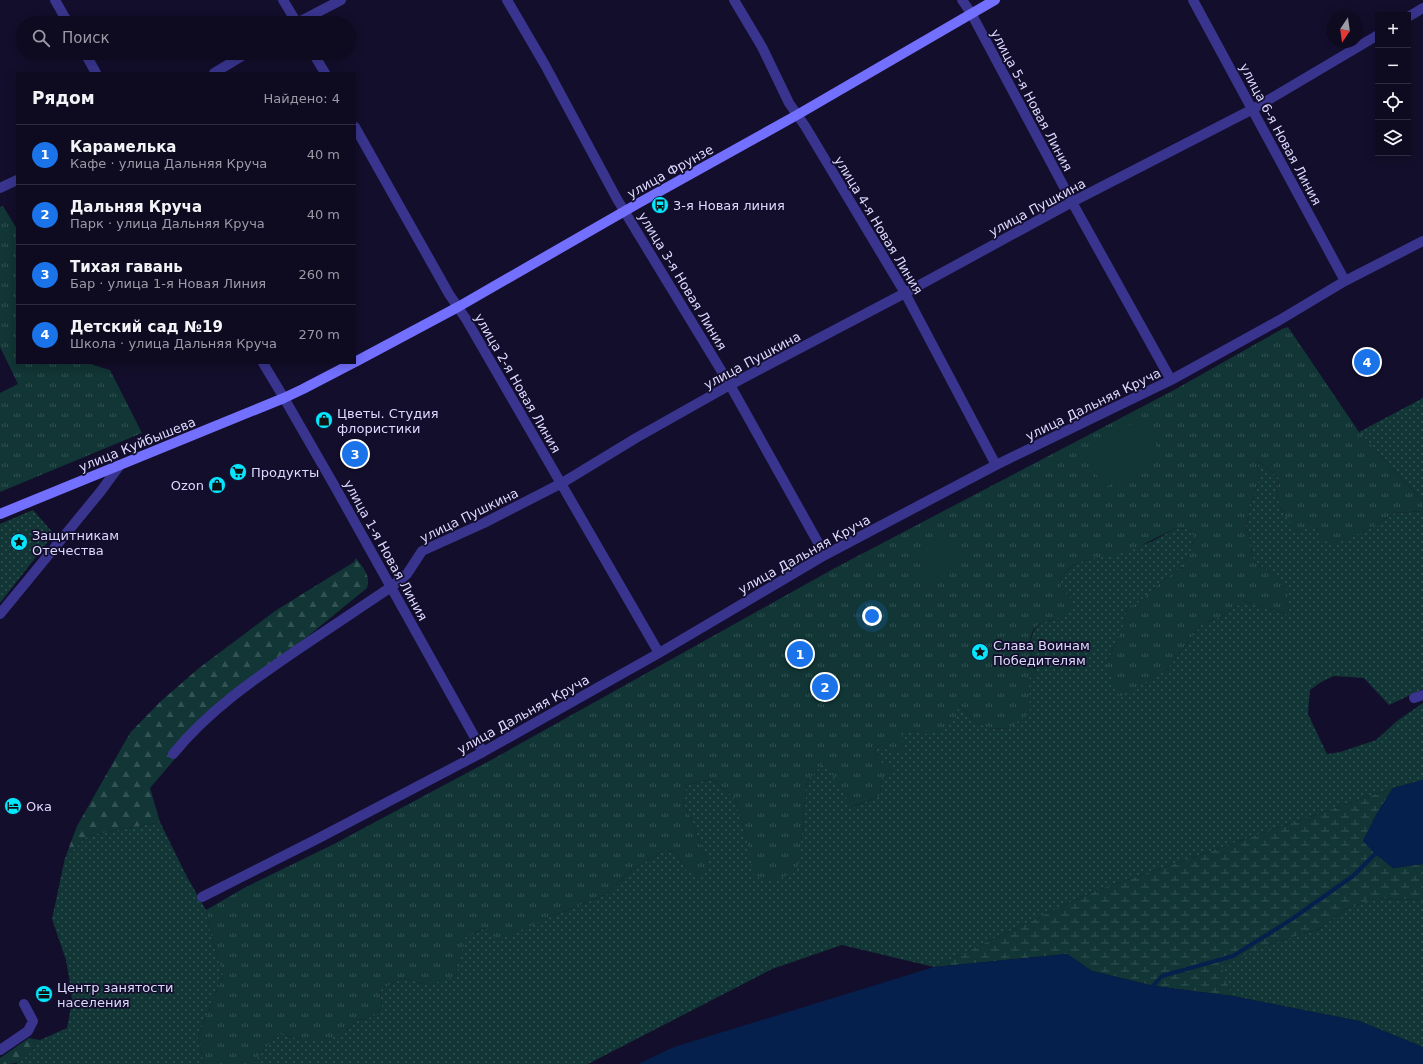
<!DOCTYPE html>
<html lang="ru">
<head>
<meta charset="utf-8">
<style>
	:root { --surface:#0e0a20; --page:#1c182d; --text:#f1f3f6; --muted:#9b9aa5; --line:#2e2b3e; --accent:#1a73e8 }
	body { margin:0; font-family:"DejaVu Sans",sans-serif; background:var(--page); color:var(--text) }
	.controls { position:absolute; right:12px; top:12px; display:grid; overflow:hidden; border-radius:0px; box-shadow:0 2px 10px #0003 }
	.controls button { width:36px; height:36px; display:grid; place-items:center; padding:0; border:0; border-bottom:1px solid var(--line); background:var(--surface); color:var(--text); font:20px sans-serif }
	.compass { position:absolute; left:1327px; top:12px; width:36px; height:36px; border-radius:50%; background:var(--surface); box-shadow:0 2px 10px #0003; rotate:193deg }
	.you { position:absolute; left:872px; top:616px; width:14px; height:14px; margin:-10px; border:3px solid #fff; border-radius:50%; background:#1a73e8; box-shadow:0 0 0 6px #1a73e833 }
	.badge { display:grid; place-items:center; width:26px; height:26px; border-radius:50%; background:var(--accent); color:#fff; font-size:13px; font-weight:700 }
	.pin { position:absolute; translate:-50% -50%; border:2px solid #fff; box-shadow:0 1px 4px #0006 }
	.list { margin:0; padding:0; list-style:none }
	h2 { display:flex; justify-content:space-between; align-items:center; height:52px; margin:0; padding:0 16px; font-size:17px }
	h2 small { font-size:13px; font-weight:400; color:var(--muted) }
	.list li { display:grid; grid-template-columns:26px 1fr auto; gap:12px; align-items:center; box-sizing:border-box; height:60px; padding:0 16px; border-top:1px solid var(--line) }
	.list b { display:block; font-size:15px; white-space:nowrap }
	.list p { margin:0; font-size:13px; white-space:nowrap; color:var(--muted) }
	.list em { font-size:13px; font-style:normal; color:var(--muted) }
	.icon { flex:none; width:22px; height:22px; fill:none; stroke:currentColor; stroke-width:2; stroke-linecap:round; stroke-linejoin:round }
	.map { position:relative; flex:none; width:1423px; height:1064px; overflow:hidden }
	.search { position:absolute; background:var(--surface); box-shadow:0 2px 10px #0003; left:16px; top:16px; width:340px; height:44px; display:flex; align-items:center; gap:10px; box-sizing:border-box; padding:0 14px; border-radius:22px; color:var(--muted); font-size:15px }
	.panel { position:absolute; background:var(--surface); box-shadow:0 2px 10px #0003; left:16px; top:72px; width:340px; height:292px; border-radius:0px }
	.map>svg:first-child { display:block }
	.grass { fill:url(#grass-dots) }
	.forest { fill:url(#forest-firs) }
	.wetland { fill:url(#wetland-marsh) }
	.park { fill:url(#park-tufts) }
	.garden { fill:#113635 }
	.water { fill:#06204d }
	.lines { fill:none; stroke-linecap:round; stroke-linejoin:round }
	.stream { stroke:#06204d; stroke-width:4 }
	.minor { stroke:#39358e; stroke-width:10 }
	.tertiary { stroke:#39358e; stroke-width:10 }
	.secondary { stroke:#7370ff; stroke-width:10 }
	.labels { text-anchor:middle; stroke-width:3.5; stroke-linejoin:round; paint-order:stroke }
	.street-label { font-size:13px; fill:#ddd9ff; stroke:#130e2b }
	.poi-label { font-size:13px; fill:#ddd9ff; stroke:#130e2b; text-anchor:start }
</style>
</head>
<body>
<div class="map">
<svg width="1423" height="1064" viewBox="0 0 1423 1064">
	<defs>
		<pattern id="grass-dots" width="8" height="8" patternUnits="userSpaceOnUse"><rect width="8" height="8" fill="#113635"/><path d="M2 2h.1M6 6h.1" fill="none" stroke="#335253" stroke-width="1.8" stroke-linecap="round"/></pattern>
		<pattern id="forest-firs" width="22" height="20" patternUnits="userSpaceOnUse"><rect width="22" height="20" fill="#113635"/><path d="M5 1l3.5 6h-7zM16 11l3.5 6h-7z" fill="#335253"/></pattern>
		<pattern id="wetland-marsh" width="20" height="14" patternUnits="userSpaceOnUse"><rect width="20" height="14" fill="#113635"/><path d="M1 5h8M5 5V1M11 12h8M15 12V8" fill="none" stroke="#335253"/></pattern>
		<pattern id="park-tufts" width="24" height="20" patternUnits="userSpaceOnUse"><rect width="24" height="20" fill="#113635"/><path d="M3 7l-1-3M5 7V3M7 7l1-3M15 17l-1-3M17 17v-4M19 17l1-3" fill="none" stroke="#335253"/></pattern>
	</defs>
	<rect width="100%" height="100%" fill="#130e2b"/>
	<!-- grass -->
	<path class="grass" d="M1423 398V501L1359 432Z
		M1257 460 1279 478 1277 497 1283 513 1314 525 1322 539 1362 533 1395 513 1423 511V689L1389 705 1364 678 1334 676 1321 682 1310 690 1308 714 1327 754 1340 752 1376 740 1397 721 1423 703V780L1393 788 1092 892 934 967 842 945 772 969 588 1064H253L261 1053 279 1034 302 1039 346 1031 357 1021 374 1016 382 1008 380 990 403 978 429 985 464 938 485 928 553 916 605 895 633 869 665 850 675 852 687 871 707 857 703 851 691 818 683 804 687 785 711 779 734 797 746 836 755 877 801 842 807 781 826 761 852 807 880 796 882 778 881 762 874 751 880 745 890 751 902 731H911L926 733 959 705 973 720 988 728 1008 729 1029 678 1036 673C1031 657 1025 635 1041 623 1045 620 1051 622 1055 619 1062 615 1067 606 1073 601L1062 590 1060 578 1072 566 1085 560 1151 542 1176 528 1189 529 1194 537 1191 551 1182 567 1159 584 1138 603 1127 607 1124 625 1106 664 1166 671 1202 624 1220 617 1244 601 1289 615 1285 584 1254 561 1252 554 1249 535 1246 526 1252 501 1259 479Z
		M33 510 54 534 0 603V524Z
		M160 822 187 877 206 910 213 943 223 975 198 1036 204 1064H16L34 1049 35 1040 29 1038 40 1040 67 1028 72 1002 71 990 66 960 52 919 65 858 87 836Z
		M1374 898 1414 900 1423 902V1047L1359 1021 1232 996 1220 966 1273 943 1319 929 1346 909Z"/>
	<!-- forest -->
	<path class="forest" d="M356 558C363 568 371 575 367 588L215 712 150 788 160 822 87 836 65 858 77 826 130 733 160 702 199 668 275 611 354 562Z
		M29 1038 35 1040C37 1050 25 1060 16 1063 12 1064 5 1064 0 1064V1058Z"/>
	<!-- wetland -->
	<path class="wetland" d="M1393 788 1376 815 1363 841 1393 868 1423 864V902L1414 900 1374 898 1346 909 1319 929 1273 943 1221 966 1232 996 1154 986 1092 971 1067 954 934 967 1092 892Z"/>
	<!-- park -->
	<path class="park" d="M3 206 17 229V363H92L93 365 110 370 142 433 0 492V393L18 384 0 347V207Z
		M1288 327 1359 432 1423 501V511L1395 513 1362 533 1333 545 1322 539 1314 525 1297 532 1283 513 1277 497 1279 478 1257 460 1259 479 1252 501 1246 526 1249 535 1252 554 1254 561 1286 584 1289 615 1244 601 1220 617 1202 624 1166 671 1119 697 1106 664 1124 625 1127 607 1138 603 1159 584 1182 567 1191 551 1194 537 1189 529 1176 528 1126 553 1085 560 1072 566 1060 578 1062 590 1073 601 1071 612C1066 615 1060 618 1054 620 1050 621 1044 621 1041 623 1024 632 1031 658 1036 673L1029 678 1030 713 1008 729 988 728 973 720 959 705 955 719 939 731 926 734 911 731H902L903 751H890L880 745 874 751 881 762 894 770 882 778 880 796 851 807 825 762 807 781 801 842 797 870 774 882 754 877 746 836 734 797 711 779 687 785 683 804 691 818 703 851 707 857V871L699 880 687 871 675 852 665 850 633 869 605 895 553 916 499 940 484 928 465 938 457 976 429 985 403 978 380 990 382 1008 374 1016 357 1021 346 1031 328 1039H302L279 1034 261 1053 253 1064H204L198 1036 223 975 213 943 206 910 244 888 334 844 491 760 833 569 1174 390 1282 329Z"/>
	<!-- garden -->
	<path class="garden" d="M1141 419 1162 456 1104 488 1083 450Z
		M946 533 962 562 929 581 913 552Z"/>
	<!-- water -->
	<path class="water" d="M1423 780V864L1393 868 1375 854 1363 841 1376 815 1393 788Z
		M1067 954 1092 971 1154 986 1232 996 1359 1021 1423 1047V1064H638L674 1047 934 967Z"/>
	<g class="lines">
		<!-- stream -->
		<path class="stream" d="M1150 989 1162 976 1233 956 1292 919 1353 876 1375 854 1379 852"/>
		<!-- minor -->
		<path class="minor" d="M283 0 297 23
			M507 0 545 65 617 199 730 385 825 555
			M734 0 762 47 789 103 805 126 905 293 996 465
			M962 0 971 13 1072 202 1171 380
			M1193 0 1345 281
			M1408 17 1423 8
			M297 23 341 0
			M313 53 325 73
			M214 73 247 53
			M355 127 449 294 466 319 659 653
			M0 188 17 180
			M284 398 334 485 483 752
			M1414 698 1423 695
			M173 754C209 710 253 680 300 648 330 628 361 607 391 587L407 574 422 551 484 523 562 483 636 438 730 385 905 293 1072 202 1253 109 1378 35
			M202 897 317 839 483 752 659 653 825 555 996 465 1171 380 1278 321 1345 281 1423 241
			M0 1050 28 1031 33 1021 24 1004"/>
		<!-- tertiary -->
		<path class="tertiary" d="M55 0 68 23
			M85 53 96 73
			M263 363 284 398
			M0 614 101 491 120 465"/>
		<!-- secondary -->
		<path class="secondary" d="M355 362 458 307 637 204 797 115 995 0
			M0 514 284 398 303 389 353 363"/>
	</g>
	<!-- icons -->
	<defs>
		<g id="bus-disc" transform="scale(0.9)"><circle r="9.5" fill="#05e7ff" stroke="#130e2b"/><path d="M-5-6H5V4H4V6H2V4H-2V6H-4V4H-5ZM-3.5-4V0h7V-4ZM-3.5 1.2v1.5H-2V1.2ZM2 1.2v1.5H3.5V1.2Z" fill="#111"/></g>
		<g id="shop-disc" transform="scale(0.9)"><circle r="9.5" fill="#05e7ff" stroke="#130e2b"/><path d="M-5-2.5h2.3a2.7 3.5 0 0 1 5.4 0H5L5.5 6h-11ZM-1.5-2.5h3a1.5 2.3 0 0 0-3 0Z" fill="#111"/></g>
		<g id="supermarket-disc" transform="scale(0.9)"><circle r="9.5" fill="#05e7ff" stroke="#130e2b"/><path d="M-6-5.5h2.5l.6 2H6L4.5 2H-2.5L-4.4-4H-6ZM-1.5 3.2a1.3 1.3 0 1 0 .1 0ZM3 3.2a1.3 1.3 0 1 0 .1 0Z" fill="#111"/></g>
		<g id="sight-disc" transform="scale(0.9)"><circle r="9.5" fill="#05e7ff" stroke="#130e2b"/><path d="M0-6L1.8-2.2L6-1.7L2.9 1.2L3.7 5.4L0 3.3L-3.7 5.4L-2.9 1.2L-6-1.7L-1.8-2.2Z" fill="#111"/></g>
		<g id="hotel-disc" transform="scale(0.9)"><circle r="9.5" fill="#05e7ff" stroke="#130e2b"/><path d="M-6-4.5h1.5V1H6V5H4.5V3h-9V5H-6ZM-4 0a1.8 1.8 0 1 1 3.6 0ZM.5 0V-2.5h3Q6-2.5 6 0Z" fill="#111"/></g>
		<g id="office-disc" transform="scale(0.9)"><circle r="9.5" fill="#05e7ff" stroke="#130e2b"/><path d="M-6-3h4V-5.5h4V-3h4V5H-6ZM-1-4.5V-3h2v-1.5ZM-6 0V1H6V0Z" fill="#111"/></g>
	</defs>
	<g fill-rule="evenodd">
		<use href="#bus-disc" x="660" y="205"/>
		<use href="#shop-disc" x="324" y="420"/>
		<use href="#supermarket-disc" x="238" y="472"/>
		<use href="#shop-disc" x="217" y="485"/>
		<use href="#sight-disc" x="19" y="542"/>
		<use href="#sight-disc" x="980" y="652"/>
		<use href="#hotel-disc" x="13" y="806"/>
		<use href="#office-disc" x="44" y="994"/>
	</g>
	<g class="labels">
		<!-- street labels -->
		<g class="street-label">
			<text transform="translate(1032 100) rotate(62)" y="5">улица 5-я Новая Линия</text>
			<text transform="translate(1281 134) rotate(62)" y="5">улица 6-я Новая Линия</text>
			<text transform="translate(670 171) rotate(-29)" y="5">улица Фрунзе</text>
			<text transform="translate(1037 207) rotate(-28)" y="5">улица Пушкина</text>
			<text transform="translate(879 225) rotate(59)" y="5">улица 4-я Новая Линия</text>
			<text transform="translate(683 281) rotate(59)" y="5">улица 3-я Новая Линия</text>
			<text transform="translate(752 360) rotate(-28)" y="5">улица Пушкина</text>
			<text transform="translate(518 383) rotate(60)" y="5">улица 2-я Новая Линия</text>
			<text transform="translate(1093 404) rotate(-26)" y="5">улица Дальняя Круча</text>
			<text transform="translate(137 444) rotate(-22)" y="5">улица Куйбышева</text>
			<text transform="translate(469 515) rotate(-26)" y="5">улица Пушкина</text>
			<text transform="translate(386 550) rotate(61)" y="5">улица 1-я Новая Линия</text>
			<text transform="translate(804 554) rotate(-29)" y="5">улица Дальняя Круча</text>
			<text transform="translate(523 714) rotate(-29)" y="5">улица Дальняя Круча</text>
		</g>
		<!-- poi labels -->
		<g class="poi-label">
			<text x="673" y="210">3-я Новая линия</text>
			<text x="337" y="418">Цветы. Студия<tspan x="337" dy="15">флористики</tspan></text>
			<text x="251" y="477">Продукты</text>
			<text x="204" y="490" text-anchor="end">Ozon</text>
			<text x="32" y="540">Защитникам<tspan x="32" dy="15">Отечества</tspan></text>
			<text x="993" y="650">Слава Воинам<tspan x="993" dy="15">Победителям</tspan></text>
			<text x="26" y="811">Ока</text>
			<text x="57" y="992">Центр занятости<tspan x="57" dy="15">населения</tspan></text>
		</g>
	</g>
</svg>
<div class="controls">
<button>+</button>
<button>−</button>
<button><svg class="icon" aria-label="locate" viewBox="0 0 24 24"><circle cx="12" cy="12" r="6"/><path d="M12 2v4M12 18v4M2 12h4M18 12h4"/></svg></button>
<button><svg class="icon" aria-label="layers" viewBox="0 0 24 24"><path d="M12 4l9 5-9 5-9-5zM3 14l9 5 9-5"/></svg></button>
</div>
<svg class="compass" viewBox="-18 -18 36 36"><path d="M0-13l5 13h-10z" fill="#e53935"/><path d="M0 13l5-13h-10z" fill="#9b9aa5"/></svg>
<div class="you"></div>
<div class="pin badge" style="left:800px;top:654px">1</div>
<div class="pin badge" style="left:825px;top:687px">2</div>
<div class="pin badge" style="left:355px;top:454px">3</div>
<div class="pin badge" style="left:1367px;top:362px">4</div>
<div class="search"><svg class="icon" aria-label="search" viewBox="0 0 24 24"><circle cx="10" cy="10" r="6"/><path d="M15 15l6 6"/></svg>Поиск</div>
<section class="panel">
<h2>Рядом<small>Найдено: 4</small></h2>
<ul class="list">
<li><span class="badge">1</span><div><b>Карамелька</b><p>Кафе · улица Дальняя Круча</p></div><em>40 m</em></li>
<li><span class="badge">2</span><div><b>Дальняя Круча</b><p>Парк · улица Дальняя Круча</p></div><em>40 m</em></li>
<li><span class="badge">3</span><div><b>Тихая гавань</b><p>Бар · улица 1-я Новая Линия</p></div><em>260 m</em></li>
<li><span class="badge">4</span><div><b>Детский сад №19</b><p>Школа · улица Дальняя Круча</p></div><em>270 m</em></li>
</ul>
</section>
</div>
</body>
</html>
